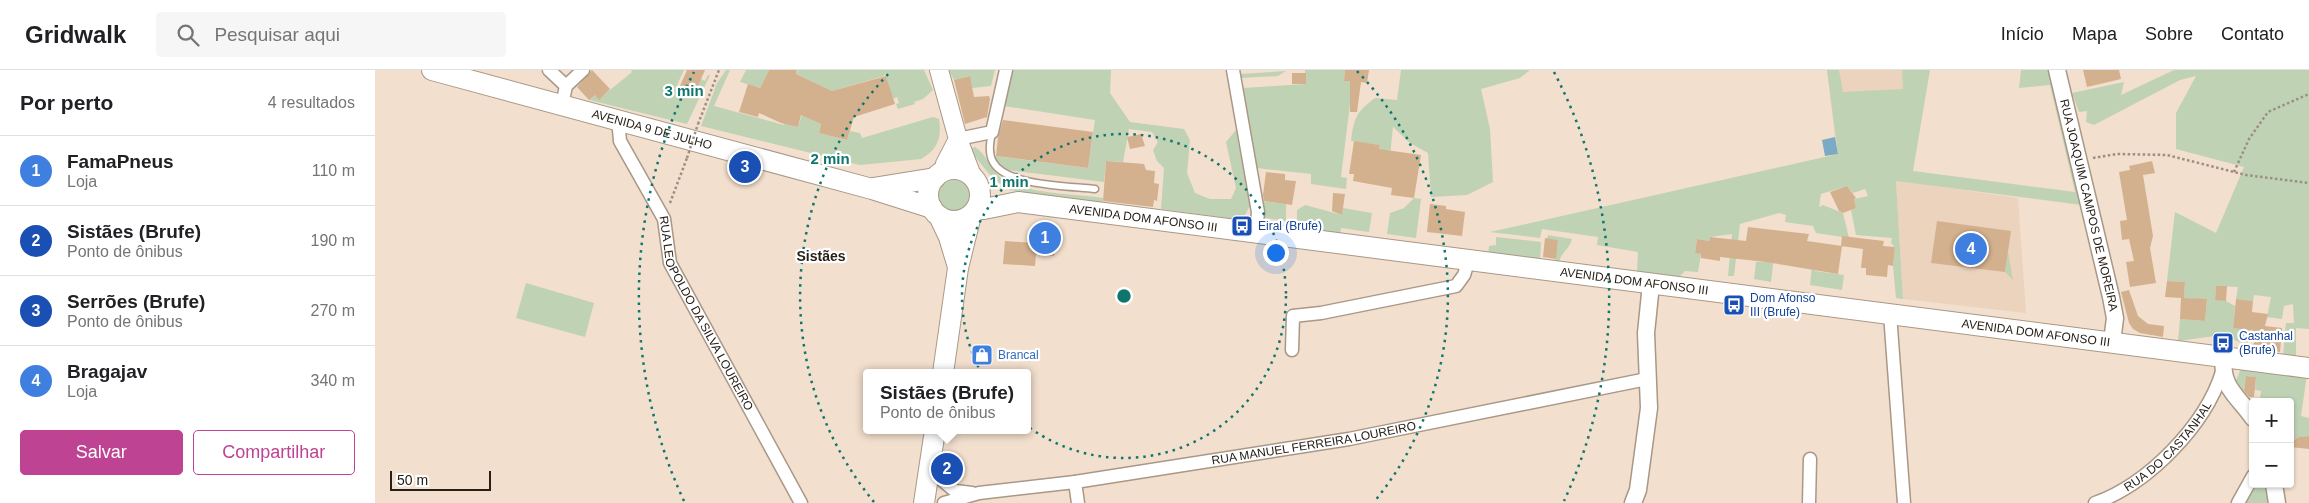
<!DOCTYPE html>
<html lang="pt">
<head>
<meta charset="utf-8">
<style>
	:root { --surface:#fff; --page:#f6f6f6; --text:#202124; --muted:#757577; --line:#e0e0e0; --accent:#be4393 }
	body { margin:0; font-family:Arial,sans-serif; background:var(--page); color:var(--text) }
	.controls { position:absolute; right:15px; bottom:15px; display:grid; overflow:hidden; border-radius:5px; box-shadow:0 1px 4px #0004 }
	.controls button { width:45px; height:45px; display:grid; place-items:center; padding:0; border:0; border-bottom:1px solid var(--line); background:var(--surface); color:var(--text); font:25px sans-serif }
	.scale { position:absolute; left:15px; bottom:12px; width:101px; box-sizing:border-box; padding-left:5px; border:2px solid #272019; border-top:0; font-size:14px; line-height:18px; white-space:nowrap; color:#272019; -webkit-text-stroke:4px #fff; paint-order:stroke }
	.you { position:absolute; left:900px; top:182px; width:18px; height:18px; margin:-12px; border:4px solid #fff; border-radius:50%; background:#1a73e8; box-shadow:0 0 0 8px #1a73e833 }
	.badge { display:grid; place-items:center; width:32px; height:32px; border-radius:50%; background:var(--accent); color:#fff; font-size:16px; font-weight:700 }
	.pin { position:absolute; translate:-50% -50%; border:2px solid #fff; box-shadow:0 1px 5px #0006 }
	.popup { position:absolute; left:488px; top:299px; width:168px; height:65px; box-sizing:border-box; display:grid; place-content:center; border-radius:5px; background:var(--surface); filter:drop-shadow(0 1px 4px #0005); font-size:16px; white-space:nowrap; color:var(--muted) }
	.popup b { font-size:19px; color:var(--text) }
	.popup::after { content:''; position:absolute; left:50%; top:100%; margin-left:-10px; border:10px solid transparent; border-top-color:var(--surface) }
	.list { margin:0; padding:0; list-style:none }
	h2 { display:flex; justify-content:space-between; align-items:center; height:65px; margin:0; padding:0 20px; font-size:21px }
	h2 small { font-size:16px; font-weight:400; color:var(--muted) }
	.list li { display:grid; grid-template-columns:32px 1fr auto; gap:15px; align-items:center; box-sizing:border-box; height:70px; padding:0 20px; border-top:1px solid var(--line) }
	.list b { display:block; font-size:19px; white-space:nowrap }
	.list p { margin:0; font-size:16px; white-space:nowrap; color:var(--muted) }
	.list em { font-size:16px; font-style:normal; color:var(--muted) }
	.actions { display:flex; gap:10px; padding:15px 20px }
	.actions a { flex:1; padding:11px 0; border:1px solid var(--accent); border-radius:5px; text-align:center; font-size:18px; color:var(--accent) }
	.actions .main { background:var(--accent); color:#fff }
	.icon { flex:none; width:28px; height:28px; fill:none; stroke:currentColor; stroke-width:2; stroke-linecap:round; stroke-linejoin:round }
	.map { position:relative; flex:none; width:1934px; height:433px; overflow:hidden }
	header { display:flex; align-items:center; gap:30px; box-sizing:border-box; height:70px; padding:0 25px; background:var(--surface); border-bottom:1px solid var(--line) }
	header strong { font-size:24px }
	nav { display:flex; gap:28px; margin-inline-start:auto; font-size:18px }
	.search { width:350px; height:45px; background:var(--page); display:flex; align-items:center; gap:12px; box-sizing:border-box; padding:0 18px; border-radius:5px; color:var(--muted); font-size:19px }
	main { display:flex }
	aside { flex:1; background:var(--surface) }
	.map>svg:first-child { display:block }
	.built { fill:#ecd3bd }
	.green { fill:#bfd2b4 }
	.water { fill:#7caac4 }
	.building { fill:#d4b18e }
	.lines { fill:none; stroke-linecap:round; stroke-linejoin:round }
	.service-casing { stroke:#a99887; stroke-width:9 }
	.minor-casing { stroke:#a99887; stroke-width:15 }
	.tertiary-casing { stroke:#a99887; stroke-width:19 }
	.secondary-casing { stroke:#a99887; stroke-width:20 }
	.primary-casing { stroke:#a99887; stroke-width:22 }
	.path { stroke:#9c8e81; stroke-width:2.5; stroke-dasharray:2.5 2.5; stroke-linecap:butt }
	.service { stroke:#fff; stroke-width:6 }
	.minor { stroke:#fff; stroke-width:12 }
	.tertiary { stroke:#fff; stroke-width:16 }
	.secondary { stroke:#fff; stroke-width:18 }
	.primary { stroke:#fff; stroke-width:20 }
	.path-bridge { stroke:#9c8e81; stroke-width:2.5; stroke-dasharray:2.5 2.5; stroke-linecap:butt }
	.ring { fill:none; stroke:#0f766e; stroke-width:2.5; stroke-dasharray:2.5 5 }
	.labels { text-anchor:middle; stroke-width:4.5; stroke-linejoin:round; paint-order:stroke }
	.street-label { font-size:12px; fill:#272019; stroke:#fff }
	.transit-label { font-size:12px; fill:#164399; stroke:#fff; text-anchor:start }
	.shop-label { font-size:12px; fill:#366cbe; stroke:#fff; text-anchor:start }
	.neighbourhood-label { font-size:14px; font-weight:bold; fill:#272019; stroke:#fff }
	.centre { fill:#0f766e; stroke:#fff; stroke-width:2.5 }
	.ring-label { font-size:15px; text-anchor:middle; font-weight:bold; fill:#0f766e; stroke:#fff; stroke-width:4.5; stroke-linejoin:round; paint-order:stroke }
</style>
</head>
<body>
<header>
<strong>Gridwalk</strong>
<div class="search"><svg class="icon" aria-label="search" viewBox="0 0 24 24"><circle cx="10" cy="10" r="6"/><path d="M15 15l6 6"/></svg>Pesquisar aqui</div>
<nav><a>Início</a><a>Mapa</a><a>Sobre</a><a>Contato</a></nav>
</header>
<main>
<aside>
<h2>Por perto<small>4 resultados</small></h2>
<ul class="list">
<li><span class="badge" style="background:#3f7fe0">1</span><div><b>FamaPneus</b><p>Loja</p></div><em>110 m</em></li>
<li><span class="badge" style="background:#1a4fb4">2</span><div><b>Sistães (Brufe)</b><p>Ponto de ônibus</p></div><em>190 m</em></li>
<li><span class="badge" style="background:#1a4fb4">3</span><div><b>Serrões (Brufe)</b><p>Ponto de ônibus</p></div><em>270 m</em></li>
<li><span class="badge" style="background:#3f7fe0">4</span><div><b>Bragajav</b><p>Loja</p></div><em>340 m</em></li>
</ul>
<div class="actions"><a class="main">Salvar</a><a>Compartilhar</a></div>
</aside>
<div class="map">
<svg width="1934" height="433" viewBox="0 0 1934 433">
	<rect width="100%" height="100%" fill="#f2dfcd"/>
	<!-- built -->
	<path class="built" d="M1452 0H1544L1525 111 1643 128 1651 243 1528 229 1521 111 1460 67Z"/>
	<!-- green -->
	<path class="green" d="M256 0H309L302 15 320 23 326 9 330 11 333 5H335L312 54 214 30 220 25 224 29 257 2Z
		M351 0H355L339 36 409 55 410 53 423 57 427 45 446 54 444 63 472 70 475 61 485 63 487 68 558 47 564 49C567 67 563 80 546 89L485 95 326 56 342 13Z
		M371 0H394L385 18 365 12Z
		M423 0H549L558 20 548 29 539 32 540 34 523 39 521 34 524 33 522 27 518 29 510 3 509 6 457 21 421 4Z
		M574 0H620L616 16 597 18 594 6 579 10Z
		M638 0H736L735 23 755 52 809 59 815 70 812 103 820 123 835 129H856L861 118 851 72 861 60 875 136 867 150 786 139 789 98 782 91 778 80 783 72 777 62 754 59 748 92 731 91 729 112 632 100 623 93 620 86 713 98 720 50 629 36Z
		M930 0H970L969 11H975V34L966 107 972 108 971 119 936 114V104L881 98 868 18 931 14Z
		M1026 0H1155L1145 8 1106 19 1115 59 1118 112 1092 125 1056 127 1053 83 1035 73 1018 57 1015 86 1003 85 1005 75 976 71C979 48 981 42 1000 28L1022 30Z
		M1452 0H1464L1468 22 1528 19 1527 0H1555L1538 101 1700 122 1675 15 1644 18 1646 0H1675L1707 135 1521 111 1528 229 1521 228 1518 196 1520 177 1516 173 1517 168 1481 165 1476 140 1481 138 1479 129 1493 126 1490 119 1478 123 1472 116 1446 124 1444 137 1448 135 1468 143 1475 172 1468 167 1441 163 1438 156 1410 152 1411 145 1404 143 1365 154 1359 206H1353L1357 164 1335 167V171L1322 169 1320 183 1326 184 1323 202 1310 201 1304 207 1262 202 1263 182 1222 175 1223 167 1167 159 1165 168 1115 162 1463 84Z
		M1799 0H1934V259L1921 258V288L1908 286 1911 253H1919L1918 234 1909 236 1907 249 1892 247 1896 227 1879 225 1878 231 1861 229 1863 217 1841 216 1840 229 1851 231 1860 236 1858 258 1875 260 1872 275 1847 265 1803 271 1805 249 1830 251 1832 230 1809 228 1810 212 1792 211 1800 142 1841 163 1869 97 1801 79V43L1821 6 1805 10 1719 55 1711 52 1712 41 1704 42 1697 23 1749 12 1746 25Z
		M911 1 903 6 866 8 865 4Z
		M600 77C611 83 614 98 625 107 648 124 699 124 728 128L727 134 635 120C617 110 607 96 595 79Z
		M563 127a17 17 0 1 1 34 0a17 17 0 1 1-34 0Z
		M1039 128 1046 129 1041 168 1012 164 1015 143 1029 138Z
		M887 131 911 134V151L890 148Z
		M930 135 967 145 968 138 997 143 994 162 966 158 965 165 926 160 925 153 922 152V140Z
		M1395 160 1402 161 1396 212 1379 209 1381 192H1391Z
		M1173 165 1197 169C1195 179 1185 183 1184 193H1180L1183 170 1172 169Z
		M1121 167 1166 172 1165 191 1113 184 1114 176 1121 175Z
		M1633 182 1638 210 1630 202Z
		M1438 187 1442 188 1440 201 1469 205 1467 220 1435 215Z
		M151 213 219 233 210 267 141 248Z
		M1870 297 1932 304 1926 346 1934 348V366L1924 367 1916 371 1915 375V332H1891L1885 328 1886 321 1880 320 1881 307 1871 306 1868 326 1860 312 1865 301Z
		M1883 414H1890L1893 423 1892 433H1870Z"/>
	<!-- water -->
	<path class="water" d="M1460 67 1463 84 1450 86 1447 70Z"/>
	<!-- building -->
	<path class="building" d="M217 0 235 19 224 30 220 25 214 30 202 17Z
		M312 0H330L320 23 305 16Z
		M394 0H422L421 4 457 21 511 6 520 34 479 47 472 70 444 63 446 54 426 45 423 57 406 53 384 43 383 47 364 42 373 14 385 18Z
		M970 0H994L992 13 986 12 982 42H975V11H969Z
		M1708 0H1744L1746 9 1712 17Z
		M917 3H931V14H917Z
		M595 6 599 27 614 26 615 29 612 47 590 54 579 10Z
		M628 50 718 62 713 98 621 86 623 68Z
		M766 64 770 76 755 79 752 67Z
		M979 71 1005 75 1004 79 1046 85 1039 128 1016 125 1017 118 978 111 979 104H974Z
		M731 91 769 94 771 100 780 101 779 113 784 114 782 131 779 130 778 137 728 131Z
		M1777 91 1780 103 1768 105 1778 166 1775 178 1781 213 1755 217 1751 192 1759 191 1754 169 1747 170 1745 151 1752 150 1744 102 1755 100 1754 96Z
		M891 102 910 104V110L921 111 917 135 889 131 888 125Z
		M1472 116 1481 128 1479 129 1481 138 1468 143 1464 141 1455 122Z
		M958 123 970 124 967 145 957 141Z
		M1055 134 1071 136V139L1090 142 1087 166 1052 162Z
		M1562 151 1636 161 1630 202 1556 193Z
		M660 157 681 159 679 186 661 184 660 196 628 194 630 171 659 173Z
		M1373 157 1434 164 1432 171 1467 176 1463 204 1391 192 1345 187V191L1326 188V184L1320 183 1322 169 1335 171V167L1371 171Z
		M1467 166 1509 171 1508 176 1520 177 1518 196 1513 195 1512 207 1491 205V198H1486L1488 179 1466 176Z
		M1170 168 1183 170 1181 189 1168 187Z
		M1792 211 1810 212 1809 228 1832 229 1830 251 1805 249 1806 228 1790 227Z
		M1841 216H1852L1851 231 1840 230Z
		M1754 220 1763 246 1773 254 1789 256 1788 267 1765 263 1758 259 1754 253 1746 222Z
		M1861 229 1878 231 1877 242 1893 244 1890 256 1907 258 1905 282 1878 279 1880 261 1858 258Z
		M1871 306 1881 307 1879 327H1874L1869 321Z
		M1934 366V379L1915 377V372L1924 367Z"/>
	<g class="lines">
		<!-- service casing -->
		<g class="service-casing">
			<path id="service" d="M617 62C615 72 613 83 618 92 631 116 694 116 720 119"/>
		</g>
		<!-- minor casing -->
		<g class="minor-casing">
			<g id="minor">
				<path d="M174 0 191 16"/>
				<path d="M858 0 883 142 881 164"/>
				<path d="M187 35 191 16 208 0"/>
				<path id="s1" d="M246 51 244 60 245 71 289 149 295 193 426 433"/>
				<path d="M583 69 617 62 631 0"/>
				<path d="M1515 244 1529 433"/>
				<path d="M917 280 918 246 946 243 1081 216 1089 205 1094 189"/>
				<path d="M554 399 580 421 597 423"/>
				<path d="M700 412 703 433"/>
				<path id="s2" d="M569 433 604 423 700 412 974 369 1272 309"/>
				<path d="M1434 433 1435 389"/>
				<path id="s3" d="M1720 433C1773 414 1830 356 1847 302"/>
				<path d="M1863 433 1878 406"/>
			</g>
		</g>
		<!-- tertiary casing -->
		<g class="tertiary-casing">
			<g id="tertiary">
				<path id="s4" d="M1682 0 1736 227 1740 248 1737 272"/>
				<path d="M1849 288C1845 317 1863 326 1878 348"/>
				<path d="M1899 414 1902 433"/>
				<path d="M1258 433 1263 420 1274 338 1271 263 1276 214"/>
			</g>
		</g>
		<!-- secondary casing -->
		<g class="secondary-casing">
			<path id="secondary" d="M564 0 583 69 597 106
				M568 101 570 94 583 69"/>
		</g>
		<!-- primary casing -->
		<g class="primary-casing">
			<g id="primary">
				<path id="s5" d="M57 0 497 119 557 138"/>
				<circle cx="579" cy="125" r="26"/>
				<path d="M498 118 560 108"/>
				<path id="s6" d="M601 139H609L643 132 1934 298"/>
				<path d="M564 146 574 167 583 197"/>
				<path d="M568 303 583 198 596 145"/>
				<path d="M549 433 560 360"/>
			</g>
		</g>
		<!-- path -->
		<path class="path" d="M323 54 344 0
			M1718 88 1742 84 1792 85 1871 105 1934 113
			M1859 102 1874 69 1893 42 1934 24
			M295 133 312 88"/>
		<!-- service -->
		<use href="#service" class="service"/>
		<!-- minor -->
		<use href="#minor" class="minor"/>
		<!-- tertiary -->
		<use href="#tertiary" class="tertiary"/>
		<!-- secondary -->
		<use href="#secondary" class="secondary"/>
		<!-- primary -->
		<use href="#primary" class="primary"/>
		<!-- path-bridge -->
		<path class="path-bridge" d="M312 88 323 54"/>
	</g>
	<!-- distance rings -->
	<g class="ring">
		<circle cx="749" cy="226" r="162"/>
		<path d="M499 432A324 324 0 0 1 516 1M982 1A324 324 0 0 1 999 432"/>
		<path d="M309 431A485 485 0 0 1 319 2M1179 2A485 485 0 0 1 1189 431"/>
	</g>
	<!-- icons -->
	<defs>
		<g id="bus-square" transform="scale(1.125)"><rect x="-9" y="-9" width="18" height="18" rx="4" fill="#1a4fb4" stroke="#fff"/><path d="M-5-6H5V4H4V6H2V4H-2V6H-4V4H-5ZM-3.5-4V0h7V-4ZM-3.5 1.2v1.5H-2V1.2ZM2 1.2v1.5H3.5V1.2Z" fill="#fff"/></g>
		<g id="shop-square" transform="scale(1.125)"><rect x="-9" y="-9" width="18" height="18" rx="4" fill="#3f7fe0" stroke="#fff"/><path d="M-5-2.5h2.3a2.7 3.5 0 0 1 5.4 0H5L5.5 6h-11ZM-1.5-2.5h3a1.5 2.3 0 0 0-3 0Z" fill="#fff"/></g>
	</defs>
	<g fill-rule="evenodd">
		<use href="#bus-square" x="867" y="156"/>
		<use href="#bus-square" x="1359" y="235"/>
		<use href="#bus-square" x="1848" y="273"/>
		<use href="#shop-square" x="607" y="285"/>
	</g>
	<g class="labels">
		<!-- street labels -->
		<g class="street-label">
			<text dy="4" stroke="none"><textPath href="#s5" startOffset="228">AVENIDA 9 DE JULHO</textPath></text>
			<text dy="4" stroke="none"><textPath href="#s4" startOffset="139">RUA JOAQUIM CAMPOS DE MOREIRA</textPath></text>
			<text dy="4" stroke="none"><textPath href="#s6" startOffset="169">AVENIDA DOM AFONSO III</textPath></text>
			<text dy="4" stroke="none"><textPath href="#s6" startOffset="664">AVENIDA DOM AFONSO III</textPath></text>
			<text dy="4" stroke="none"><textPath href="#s1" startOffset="214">RUA LEOPOLDO DA SILVA LOUREIRO</textPath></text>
			<text dy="4" stroke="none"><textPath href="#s6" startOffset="1069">AVENIDA DOM AFONSO III</textPath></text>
			<text dy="4" stroke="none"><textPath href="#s2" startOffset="375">RUA MANUEL FERREIRA LOUREIRO</textPath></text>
			<text dy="4" stroke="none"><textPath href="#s3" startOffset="94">RUA DO CASTANHAL</textPath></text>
		</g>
		<!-- transit labels -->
		<g class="transit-label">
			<text x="883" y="160">Eiral (Brufe)</text>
			<text x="1375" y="232">Dom Afonso<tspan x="1375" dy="14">III (Brufe)</tspan></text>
			<text x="1864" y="270">Castanhal<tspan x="1864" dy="14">(Brufe)</tspan></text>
		</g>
		<!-- shop labels -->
		<g class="shop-label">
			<text x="623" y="289">Brancal</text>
		</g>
		<!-- neighbourhood labels -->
		<g class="neighbourhood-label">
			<text x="446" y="191">Sistães</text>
		</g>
	</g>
	<circle cx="749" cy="226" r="8" class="centre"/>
	<g class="ring-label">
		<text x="309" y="26">3 min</text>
		<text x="455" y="94">2 min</text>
		<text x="634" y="117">1 min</text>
	</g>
</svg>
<div class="controls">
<button>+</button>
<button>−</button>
</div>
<div class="scale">50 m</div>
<div class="you"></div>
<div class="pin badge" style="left:670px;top:168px;background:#3f7fe0">1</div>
<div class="pin badge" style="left:572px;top:399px;background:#1a4fb4">2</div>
<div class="popup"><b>Sistães (Brufe)</b>Ponto de ônibus</div>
<div class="pin badge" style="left:370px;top:97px;background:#1a4fb4">3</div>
<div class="pin badge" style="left:1596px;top:179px;background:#3f7fe0">4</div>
</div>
</main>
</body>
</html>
